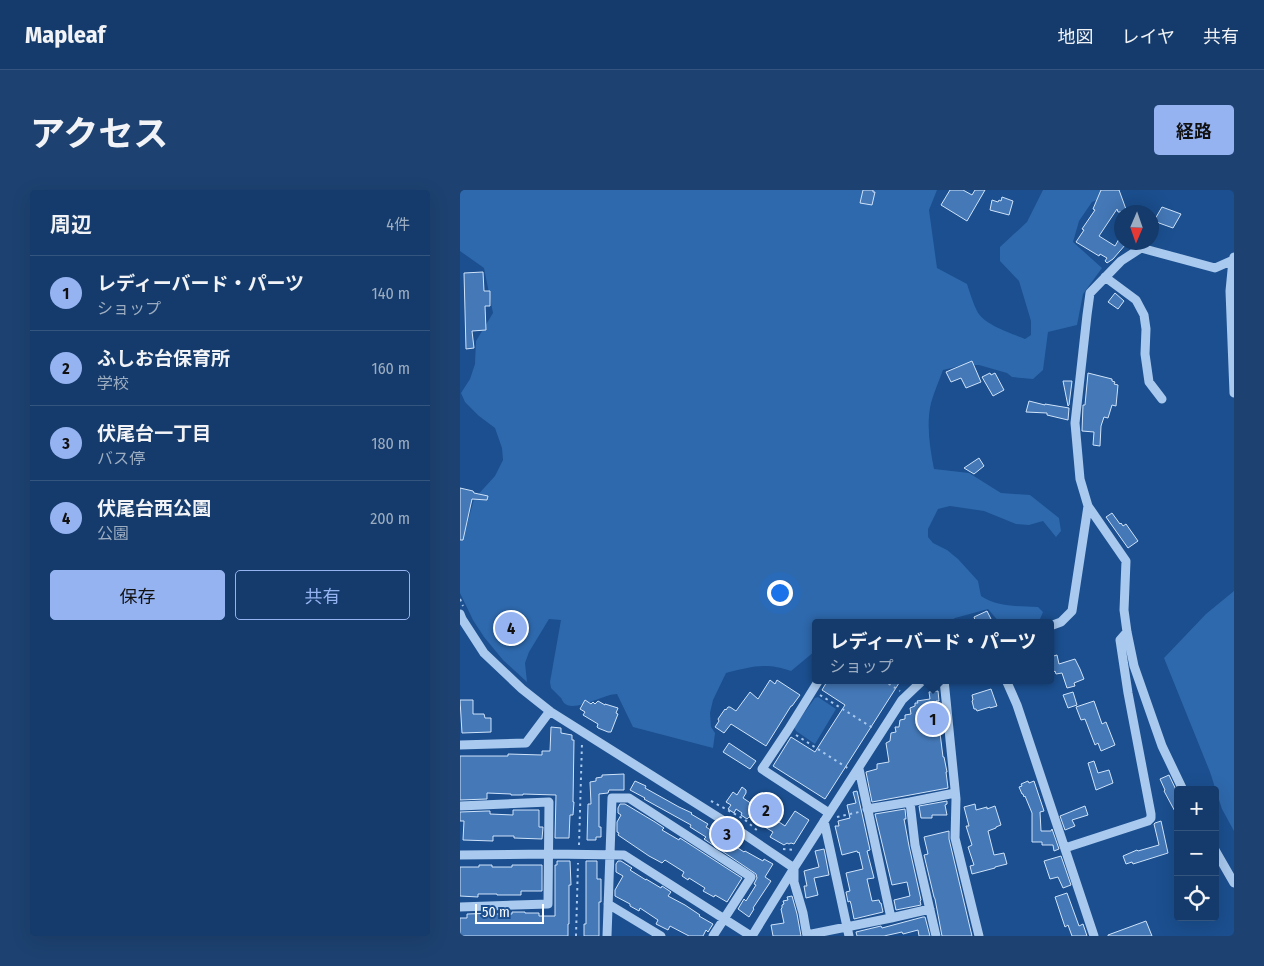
<!DOCTYPE html>
<html lang="ja">
<head>
<meta charset="utf-8">
<style>
	:root { --surface:#143b6b; --page:#1d4271; --text:#f1f3f6; --muted:#9dadc1; --line:#33557e; --accent:#95b2f1 }
	body { margin:0; font-family:"Fira Sans Condensed","Noto Sans JP",sans-serif; background:var(--page); color:var(--text) }
	.controls { position:absolute; right:15px; bottom:15px; display:grid; overflow:hidden; border-radius:5px; box-shadow:0 5px 20px #0002 }
	.controls button { width:45px; height:45px; display:grid; place-items:center; padding:0; border:0; border-bottom:1px solid var(--line); background:var(--surface); color:var(--text); font:25px sans-serif }
	.compass { position:absolute; left:654px; top:15px; width:45px; height:45px; border-radius:50%; background:var(--surface); box-shadow:0 5px 20px #0002; rotate:182deg }
	.scale { position:absolute; left:15px; bottom:12px; width:69px; box-sizing:border-box; padding-left:5px; border:2px solid #fff; border-top:0; font-size:14px; line-height:18px; white-space:nowrap; color:#fff; -webkit-text-stroke:4px #1b4f8f; paint-order:stroke }
	.you { position:absolute; left:319px; top:402px; width:18px; height:18px; margin:-12px; border:4px solid #fff; border-radius:50%; background:#1a73e8; box-shadow:0 0 0 8px #1a73e833 }
	.badge { display:grid; place-items:center; width:32px; height:32px; border-radius:50%; background:var(--accent); color:#111; font-size:16px; font-weight:700 }
	.pin { position:absolute; translate:-50% -50%; border:2px solid #fff; box-shadow:0 1px 5px #0006 }
	.popup { position:absolute; left:352px; top:429px; width:242px; height:65px; box-sizing:border-box; display:grid; place-content:center; border-radius:5px; background:var(--surface); filter:drop-shadow(0 1px 4px #0005); font-size:16px; white-space:nowrap; color:var(--muted) }
	.popup b { font-size:19px; color:var(--text) }
	.popup::after { content:''; position:absolute; left:50%; top:100%; margin-left:-10px; border:10px solid transparent; border-top-color:var(--surface) }
	.list { margin:0; padding:0; list-style:none }
	h2 { display:flex; justify-content:space-between; align-items:center; height:65px; margin:0; padding:0 20px; font-size:21px }
	h2 small { font-size:16px; font-weight:400; color:var(--muted) }
	.list li { display:grid; grid-template-columns:32px 1fr auto; gap:15px; align-items:center; box-sizing:border-box; height:75px; padding:0 20px; border-top:1px solid var(--line) }
	.list b { display:block; font-size:19px; white-space:nowrap }
	.list p { margin:0; font-size:16px; white-space:nowrap; color:var(--muted) }
	.list em { font-size:16px; font-style:normal; color:var(--muted) }
	.actions { display:flex; gap:10px; padding:15px 20px }
	.actions a { flex:1; padding:11px 0; border:1px solid var(--accent); border-radius:5px; text-align:center; font-size:18px; color:var(--accent) }
	.actions .main { background:var(--accent); color:#111 }
	.icon { flex:none; width:28px; height:28px; fill:none; stroke:currentColor; stroke-width:2; stroke-linecap:round; stroke-linejoin:round }
	.map { position:relative; flex:none; width:774px; height:746px; overflow:hidden; border-radius:5px }
	header { display:flex; align-items:center; gap:30px; box-sizing:border-box; height:70px; padding:0 25px; background:var(--surface); border-bottom:1px solid var(--line) }
	header strong { font-size:24px }
	nav { display:flex; gap:28px; margin-inline-start:auto; font-size:18px }
	.intro { display:flex; align-items:center; justify-content:space-between; box-sizing:border-box; height:120px; padding:0 30px }
	h1 { margin:0; font-size:35px }
	.button { padding:12px 22px; border-radius:5px; background:var(--accent); color:#111; font-size:18px; font-weight:700 }
	main { display:flex; gap:30px; padding:0 30px }
	aside { flex:1; background:var(--surface); border-radius:5px; box-shadow:0 5px 20px #0002 }
	.map>svg:first-child { display:block }
	.green { fill:#2e69ad }
	.building { fill:#4478b7; stroke:#cfe3fa }
	.lines { fill:none; stroke-linecap:round; stroke-linejoin:round }
	.path { stroke:#a9c9ee; stroke-width:2; stroke-dasharray:2.5 4; stroke-linecap:butt }
	.minor { stroke:#a9c9ee; stroke-width:9 }
</style>
</head>
<body>
<header>
<strong>Mapleaf</strong>
<nav><a>地図</a><a>レイヤ</a><a>共有</a></nav>
</header>
<div class="intro"><h1>アクセス</h1><a class="button">経路</a></div>
<main>
<aside>
<h2>周辺<small>4件</small></h2>
<ul class="list">
<li><span class="badge">1</span><div><b>レディーバード・パーツ</b><p>ショップ</p></div><em>140 m</em></li>
<li><span class="badge">2</span><div><b>ふしお台保育所</b><p>学校</p></div><em>160 m</em></li>
<li><span class="badge">3</span><div><b>伏尾台一丁目</b><p>バス停</p></div><em>180 m</em></li>
<li><span class="badge">4</span><div><b>伏尾台⻄公園</b><p>公園</p></div><em>200 m</em></li>
</ul>
<div class="actions"><a class="main">保存</a><a>共有</a></div>
</aside>
<div class="map">
<svg width="774" height="746" viewBox="0 0 774 746">
	<rect width="100%" height="100%" fill="#1b4f8f"/>
	<!-- green -->
	<path class="green" d="M0 0H477L469 20 477 78 507 94C510 103 513 113 517 121 524 135 551 143 565 149L571 145V131L559 91 540 71V57L567 32 583 0H661L632 12 619 31 613 52 642 78 623 104 617 135 588 142 583 180 573 189 552 187 547 183 519 175H504L483 180C479 191 474 202 471 213 466 235 470 258 474 279L509 283 541 303 570 305 599 328 601 341 596 347 583 331 569 335 556 334 524 321 490 316 478 319 468 339V347L473 353 487 360 498 369 518 391 521 406C537 417 559 416 578 417L583 422 580 429 568 433H540L528 419 495 428 488 433H412L404 431 382 433H356L355 461 331 481C305 472 291 477 266 483L253 510 250 523 251 537 255 543 253 558 173 537 157 504C144 504 114 523 104 513 102 511 102 508 100 507 97 504 94 501 91 498L90 492 101 430 89 429 69 462 65 473 67 492 43 470 24 447 13 430 0 403V352L5 342 14 309 35 286 43 270 42 258 35 238 19 226 5 212 1 203 10 189 15 174 16 151 33 123 24 78 0 61Z
		M774 401V641L762 619 750 582 704 468 746 424Z
		M358 507 376 519 355 554 336 541 334 537 355 508Z"/>
	<!-- building -->
	<path class="building" d="M403 0H413V2H415L412 15 400 13Z
		M490 0H503L512 5 515 0H525L507 31 481 15Z
		M641 0H659L667 22H658L657 19 639 46 655 56 659 49 662 52 666 54 653 69 647 73 645 71 647 68 640 64 639 66 616 52 624 40 622 39 635 20 633 19Z
		M542 7 553 11 549 25 530 20 532 10 538 12 539 10 541 11Z
		M702 17 721 24 713 38 699 33 695 29Z
		M23 82 24 101H30V116H25L26 140 12 141 14 158 6 159 4 83Z
		M655 103 664 111 658 119 648 112Z
		M512 171 521 192 506 198 501 188 491 192 486 182Z
		M530 183 531 185 535 183 544 200 533 206 522 187Z
		M628 183 652 189V191L655 192 654 194 658 195 656 216 652 215 648 228 644 227 641 236 640 256 633 255 634 242 622 241 623 215H625Z
		M603 191H612L609 215 608 216Z
		M569 211 585 215V214L609 218 608 230 587 225V223L566 222Z
		M519 268 524 276 514 284 504 278Z
		M0 298 13 301 14 303 28 306 27 310 12 309 3 350H0Z
		M652 323 660 334 661 333 663 336 666 334 678 351 668 358 646 327Z
		M527 421 533 433H516L514 427Z
		M597 465 599 474 615 469 620 479 624 489 614 493 615 496 607 498 602 483 596 484 595 481 594 482 590 467Z
		M310 490 315 494 317 490 340 505 332 516H331L306 556 271 534 264 543 255 537 259 531 258 529 265 519 266 520 268 517H270L276 521 290 502 298 509Z
		M368 490H441L365 609 313 576 331 547 355 562 367 543 385 515 362 500Z
		M531 499 537 516 530 518V517L517 521 516 519H514L512 511 513 510 512 505Z
		M478 501 479 511H476L483 567H484L487 582H486L488 598 412 612 406 582 417 579V574L429 572 426 553 430 551 431 543 436 542 435 537H439L440 530 445 529V525L451 524 450 518 455 516V513H458L457 511 470 509 469 502Z
		M613 502 617 515 608 518 603 505Z
		M0 510H13V524H24L25 528H31V542L2 543Z
		M125 510 131 514 133 512 135 514 138 511 145 515V514L158 518 156 523 158 524 151 542H148L138 538 137 537 138 534 123 525 125 522 120 519Z
		M634 511 642 534 646 532 655 555 641 561 638 553 635 555 625 529 621 530 616 517Z
		M91 537 101 538V543L112 545V550H114L113 612H114L113 625H110L109 648H95L96 605 63 604V605H51V604L27 603V609L0 610V566H48V564L82 565V561H90Z
		M269 553 296 571 290 579 263 562Z
		M634 571 638 583 649 580 653 593 636 600 628 573Z
		M164 584V600H149L148 603 139 604V637H141V647H136V650H127L128 614H131L130 592 136 591V588L142 587V585Z
		M709 585 718 604V627L704 601 705 600 700 589Z
		M175 591 186 596 185 598 219 617 232 623 231 624 248 634 246 637 284 662 285 661 303 671 304 669 313 674 305 687 311 691 293 718 294 719 289 727 278 719 284 709 286 711 296 695 294 694 297 688 296 684 244 649 246 647 230 637 231 635 184 609 185 608 170 600Z
		M568 591 569 593 574 591 584 621 580 622 581 641H591L592 639 599 659 594 661 593 655H582V652H572V623L565 606 564 607 563 604H562L559 597 562 596 561 594Z
		M282 597 286 600V603L283 608 325 636 335 621 349 630 334 654 331 653 329 654 327 653 324 655 310 647 313 642 289 627 287 629 281 625 282 623 276 619 274 623 268 619 271 615 266 612 273 602 277 605Z
		M397 601 410 660 407 661 414 688 407 689 412 711 419 710 420 713H421L423 722 394 729 391 714 390 711 388 712 386 702 390 701 386 683 403 679 399 662 398 663 397 661 382 665 375 636H379L378 631 390 628 387 615 396 613 393 602Z
		M487 611V614L485 615 487 625H472V628H461L459 616Z
		M160 614H165L195 632 204 638 202 640 219 650 220 648 282 688 267 712 255 705 254 707 243 701 245 698 229 688 228 690 222 686 224 682 205 670 202 673 189 666 158 645 159 643 157 642V632L161 625 158 623V618Z
		M515 614 516 620 527 617V619L535 616 541 635 536 637V638L528 641 534 665 544 663 547 674 535 677V678L512 684 510 676 514 675 508 657 512 655 506 636H509L504 617Z
		M625 616 628 625 612 630 615 636 605 640 600 626Z
		M445 619 446 629H444L449 656 461 710 460 711 461 715 436 720 434 710 450 706 447 692 432 695 415 624Z
		M53 620H79V637H83L82 649 54 648V646H33V651L3 650 4 631H0V622L27 621H30V624L53 625Z
		M701 631 708 663 673 674 672 672 666 674 663 666 677 660 678 661 699 655 694 634 695 633Z
		M489 641V649L512 746H482L475 709 474 707 464 665 468 664 464 647Z
		M364 659 369 685 354 688 358 705 346 708 344 696H347L344 681 359 677 355 661Z
		M601 666 611 695 603 698 598 687 590 689 584 671Z
		M97 671H110L111 695H109V734H108V746H0V728H7V724L35 723V724H52V722H65V723H79V726H95V675H97Z
		M126 671H137V689H141V712H139V746H124V734H126Z
		M158 671H161L172 678 170 680 186 690V689L201 698 202 696 211 702 208 706 225 715 240 725 239 726 253 734 248 742 246 740 243 746H229L210 736 208 740 196 734 198 730 180 718 179 721 170 716V714L155 706V700L163 686 156 682V674Z
		M19 675H32V677H52V675H82V701H61V705H37V704H18V707L0 706V677H19Z
		M607 703 619 736 623 734 627 746H612L608 735 605 737 595 707Z
		M332 706 337 724 341 746H313L311 735 324 733 321 719 322 718V715L324 714 323 711 328 710 327 707Z
		M463 727H465L470 746H459L458 740 443 744 442 742 424 746H397L396 742 421 736 422 738Z
		M686 731 692 746H648V745Z"/>
	<g class="lines">
		<!-- path -->
		<path class="path" d="M0 409 3 416
			M423 490 440 501
			M360 505 413 538
			M336 545 389 579
			M251 611 284 629 299 642
			M377 627 399 622
			M253 634 254 637 275 651 279 653
			M119 655 122 553
			M323 659 336 660
			M116 746 118 673"/>
		<!-- minor -->
		<path class="minor" d="M773 70 770 101 774 203
			M645 87 676 110 684 125 686 139 685 164 689 192 702 209
			M628 316 666 371 664 420 667 442 674 476 702 556 723 600
			M0 424 2 429 24 463 62 499 91 522 272 636 334 678
			M590 436 601 432 612 421 628 316 620 289 615 233 627 125 630 103 661 71 681 58 755 78 773 70 774 67
			M359 490 328 540 302 579 369 623
			M484 490 496 609 495 648 519 746
			M546 490 557 515 634 746
			M0 555 66 553 90 521
			M0 616 89 612 88 714 0 717
			M407 619 450 612
			M364 631 389 746
			M605 658 688 631 691 628V624L668 503 660 450 667 442
			M755 660 774 693
			M0 665 89 664 164 665 291 746
			M334 678V692L343 723 347 746
			M148 714 201 746
			M431 728 470 719
			M347 745 431 728 399 579
			M147 746 152 608H169L291 687 253 746
			M292 746 334 678 442 510 463 490
			M476 746 455 655 450 612 495 603"/>
	</g>
</svg>
<div class="controls">
<button>+</button>
<button>−</button>
<button><svg class="icon" aria-label="locate" viewBox="0 0 24 24"><circle cx="12" cy="12" r="6"/><path d="M12 2v4M12 18v4M2 12h4M18 12h4"/></svg></button>
</div>
<svg class="compass" viewBox="-18 -18 36 36"><path d="M0-13l5 13h-10z" fill="#e53935"/><path d="M0 13l5-13h-10z" fill="#9dadc1"/></svg>
<div class="scale">50 m</div>
<div class="you"></div>
<div class="pin badge" style="left:473px;top:529px">1</div>
<div class="popup"><b>レディーバード・パーツ</b>ショップ</div>
<div class="pin badge" style="left:306px;top:620px">2</div>
<div class="pin badge" style="left:267px;top:644px">3</div>
<div class="pin badge" style="left:51px;top:438px">4</div>
</div>
</main>
</body>
</html>
